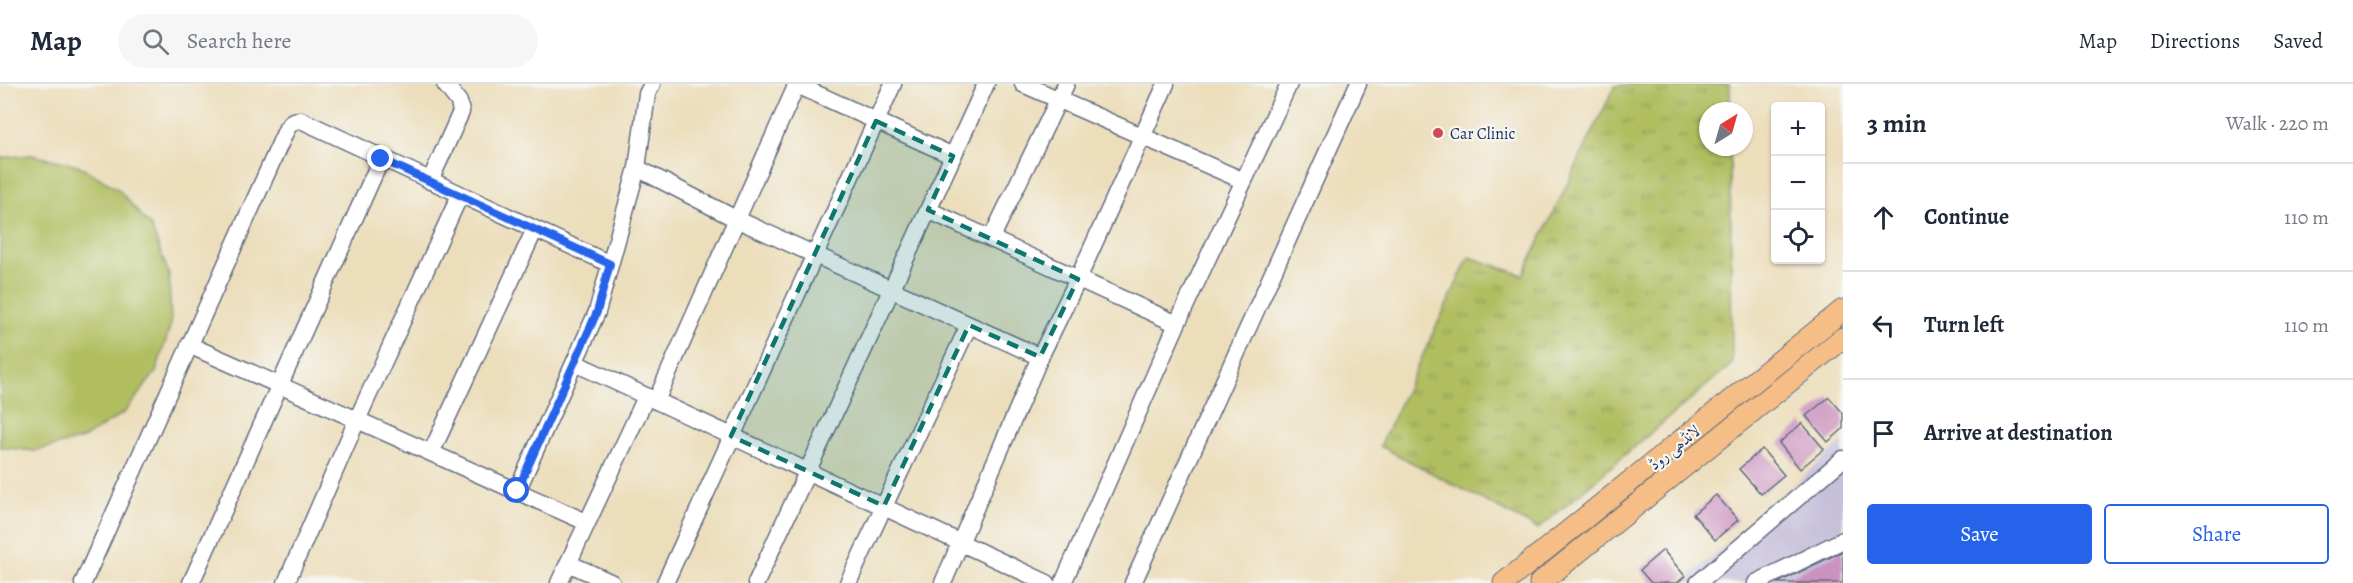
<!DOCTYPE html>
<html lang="en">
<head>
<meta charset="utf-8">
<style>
	:root { --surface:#fff; --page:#f6f6f7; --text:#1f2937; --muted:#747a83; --line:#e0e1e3; --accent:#2563eb }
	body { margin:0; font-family:Alegreya,Amiri,serif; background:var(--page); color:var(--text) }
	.controls { position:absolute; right:18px; top:18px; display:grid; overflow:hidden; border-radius:6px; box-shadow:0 2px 4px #0004 }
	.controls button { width:54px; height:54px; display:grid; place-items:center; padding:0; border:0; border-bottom:2px solid var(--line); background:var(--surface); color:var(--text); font:30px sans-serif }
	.compass { position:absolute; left:1699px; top:18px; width:54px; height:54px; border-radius:50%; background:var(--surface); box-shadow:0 2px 4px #0004; rotate:37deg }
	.stop { position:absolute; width:18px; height:18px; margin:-14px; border:4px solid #2563eb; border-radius:50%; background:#fff }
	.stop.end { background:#2563eb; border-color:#fff; box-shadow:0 2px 6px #0008 }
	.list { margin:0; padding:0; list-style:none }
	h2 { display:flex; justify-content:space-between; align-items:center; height:78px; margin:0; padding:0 24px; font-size:26px }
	h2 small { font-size:20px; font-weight:400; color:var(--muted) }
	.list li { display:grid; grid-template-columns:39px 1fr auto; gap:18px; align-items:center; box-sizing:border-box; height:108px; padding:0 24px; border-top:2px solid var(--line) }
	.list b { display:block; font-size:22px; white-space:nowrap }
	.list em { font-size:20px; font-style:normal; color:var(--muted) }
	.actions { display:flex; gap:12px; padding:18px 24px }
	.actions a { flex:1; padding:14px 0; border:2px solid var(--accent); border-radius:6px; text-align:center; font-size:21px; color:var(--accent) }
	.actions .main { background:var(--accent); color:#fff }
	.icon { flex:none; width:33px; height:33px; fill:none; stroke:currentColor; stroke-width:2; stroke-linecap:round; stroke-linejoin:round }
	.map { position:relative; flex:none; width:1843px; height:499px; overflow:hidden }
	header { display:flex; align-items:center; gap:36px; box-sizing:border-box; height:84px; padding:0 30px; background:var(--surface); border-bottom:2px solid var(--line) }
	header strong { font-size:28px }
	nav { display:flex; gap:33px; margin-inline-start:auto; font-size:21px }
	.search { width:420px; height:54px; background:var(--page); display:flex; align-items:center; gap:15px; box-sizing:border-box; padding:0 21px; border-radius:33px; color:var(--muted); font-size:22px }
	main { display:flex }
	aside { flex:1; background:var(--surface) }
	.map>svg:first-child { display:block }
	.industrial { fill:#c6c0da }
	.grass { fill:#b0be61; stroke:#667660; stroke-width:1.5 }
	.park { fill:url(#park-tufts); stroke:#667660; stroke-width:1.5 }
	.building { fill:#cc92bf }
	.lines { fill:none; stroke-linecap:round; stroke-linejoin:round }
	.minor-casing { stroke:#646c7f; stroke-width:19 }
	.major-casing { stroke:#646c7f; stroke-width:23 }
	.minor { stroke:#fff; stroke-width:16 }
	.major { stroke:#f5be86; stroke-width:21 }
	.route { stroke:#2563eb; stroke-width:8 }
	.marked { fill:#0f766e; fill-opacity:0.2; stroke:#0f766e; stroke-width:4.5; stroke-dasharray:12 8; stroke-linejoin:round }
	.poi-dot { fill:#d1495b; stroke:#f6f6f2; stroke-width:2 }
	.labels { text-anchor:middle; stroke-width:4.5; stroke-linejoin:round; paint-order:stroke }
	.poi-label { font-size:16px; fill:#1b2f5e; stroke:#f6f6f2; text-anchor:start }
	.street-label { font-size:16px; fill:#1b2f5e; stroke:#f6f6f2 }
</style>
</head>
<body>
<header>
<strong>Map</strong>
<div class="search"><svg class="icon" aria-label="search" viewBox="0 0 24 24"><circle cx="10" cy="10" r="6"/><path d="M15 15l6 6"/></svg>Search here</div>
<nav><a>Map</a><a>Directions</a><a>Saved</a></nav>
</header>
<main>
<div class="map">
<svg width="1843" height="499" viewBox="0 0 1843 499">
	<defs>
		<pattern id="park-tufts" width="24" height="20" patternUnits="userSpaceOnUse" patternTransform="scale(1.5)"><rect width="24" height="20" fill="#b0be61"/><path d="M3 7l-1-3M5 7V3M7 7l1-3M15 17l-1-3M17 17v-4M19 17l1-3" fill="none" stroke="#8e9b53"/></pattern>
	</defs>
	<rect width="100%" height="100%" fill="#f6f6f2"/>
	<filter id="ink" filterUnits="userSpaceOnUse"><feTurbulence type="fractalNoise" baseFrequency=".0167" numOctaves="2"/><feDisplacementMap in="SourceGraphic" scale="12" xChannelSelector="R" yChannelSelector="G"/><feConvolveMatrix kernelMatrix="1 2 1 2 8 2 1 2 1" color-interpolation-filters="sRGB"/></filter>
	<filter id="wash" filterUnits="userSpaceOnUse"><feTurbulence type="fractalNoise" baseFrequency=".008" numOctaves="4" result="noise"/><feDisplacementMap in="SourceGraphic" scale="24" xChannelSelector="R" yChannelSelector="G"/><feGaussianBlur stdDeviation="1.35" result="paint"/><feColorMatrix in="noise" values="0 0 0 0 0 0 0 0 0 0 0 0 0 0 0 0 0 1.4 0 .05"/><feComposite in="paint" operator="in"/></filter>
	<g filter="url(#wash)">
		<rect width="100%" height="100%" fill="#ecdebb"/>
		<!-- industrial -->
		<path class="industrial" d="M1843 358V499H1682L1753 437Z"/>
		<!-- grass -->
		<path class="grass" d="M32 71 78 81 118 105 151 143 169 190 171 240 156 288 125 328 83 355 34 367 0 363V74Z"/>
		<!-- park -->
		<path class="park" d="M1635 0H1730V27H1708V63H1730L1732 280 1538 445 1380 362 1469 173 1523 191 1615 2Z"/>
		<g id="blocks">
			<!-- building -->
			<path class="building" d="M1829 313 1843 329V345L1828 358 1806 332Z
				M1802 339 1824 365 1800 385 1779 359Z
				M1762 365 1784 391 1761 410 1739 385Z
				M1716 411 1738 436 1715 456 1693 430Z
				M1663 466 1685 492 1677 499H1651L1640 486Z
				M1843 467V499H1777Z"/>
		</g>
	</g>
	<g filter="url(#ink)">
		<use href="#blocks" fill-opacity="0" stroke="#646c7f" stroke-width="1.5"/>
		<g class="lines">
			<!-- minor casing -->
			<g class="minor-casing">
				<path id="minor" d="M1023 0 1244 97
					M953 72 986 0
					M637 84 736 135 1040 273 1078 195 1166 0
					M430 97 461 28 459 18 445 0
					M928 126 1177 240
					M991 155 1066 0
					M189 261 586 438
					M575 279 1047 499
					M656 317 797 0
					M431 369 535 145
					M517 407 597 228 637 84 647 10 652 0
					M568 479 612 499
					M83 499 287 44 293 37 301 36 610 180
					M191 499 381 75
					M286 499 357 336 460 111
					M559 499 646 313
					M665 499 893 0
					M756 499 953 72 795 0
					M848 499 969 241
					M943 499 1040 273
					M1063 499 1177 240 1289 0
					M1133 499 1358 0
					M1698 499 1843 375
					M1756 499 1843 456"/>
			</g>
			<!-- major casing -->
			<g class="major-casing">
				<path id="major" d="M1504 499 1843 226
					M1540 499 1843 254"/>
			</g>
			<!-- minor -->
			<use href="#minor" class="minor"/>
			<!-- major -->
			<use href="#major" class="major"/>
		</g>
	</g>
	<g class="lines" filter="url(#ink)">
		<!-- route -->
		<path class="route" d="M381 75 610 180 597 228 517 407"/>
	</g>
	<!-- marked area -->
	<path class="marked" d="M876 37 953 72 928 126 1078 195 1040 273 969 241 884 422 731 352Z"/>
	<!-- markers -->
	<circle class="poi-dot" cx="1438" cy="49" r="6"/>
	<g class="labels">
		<!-- poi labels -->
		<g class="poi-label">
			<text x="1450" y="55">Car Clinic</text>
		</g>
		<!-- street labels -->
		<g class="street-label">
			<text transform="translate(1674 363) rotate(-39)" y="6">لانڈھی روڈ</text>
		</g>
	</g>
</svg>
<div class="controls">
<button>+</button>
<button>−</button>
<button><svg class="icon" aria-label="locate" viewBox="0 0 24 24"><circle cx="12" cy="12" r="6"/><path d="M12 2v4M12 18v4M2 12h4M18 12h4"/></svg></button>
</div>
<svg class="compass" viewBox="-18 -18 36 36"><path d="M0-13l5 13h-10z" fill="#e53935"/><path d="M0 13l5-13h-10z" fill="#747a83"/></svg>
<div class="stop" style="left:517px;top:407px"></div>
<div class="stop end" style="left:381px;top:75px"></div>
</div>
<aside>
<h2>3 min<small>Walk · 220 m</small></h2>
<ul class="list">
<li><svg class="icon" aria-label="ahead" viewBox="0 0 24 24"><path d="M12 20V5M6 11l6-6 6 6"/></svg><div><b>Continue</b></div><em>110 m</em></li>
<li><svg class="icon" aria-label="left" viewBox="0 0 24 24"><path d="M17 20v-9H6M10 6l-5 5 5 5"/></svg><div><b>Turn left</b></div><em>110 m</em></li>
<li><svg class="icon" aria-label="arrive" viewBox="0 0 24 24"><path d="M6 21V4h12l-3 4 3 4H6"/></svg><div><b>Arrive at destination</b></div></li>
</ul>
<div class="actions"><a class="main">Save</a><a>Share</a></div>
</aside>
</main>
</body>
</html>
